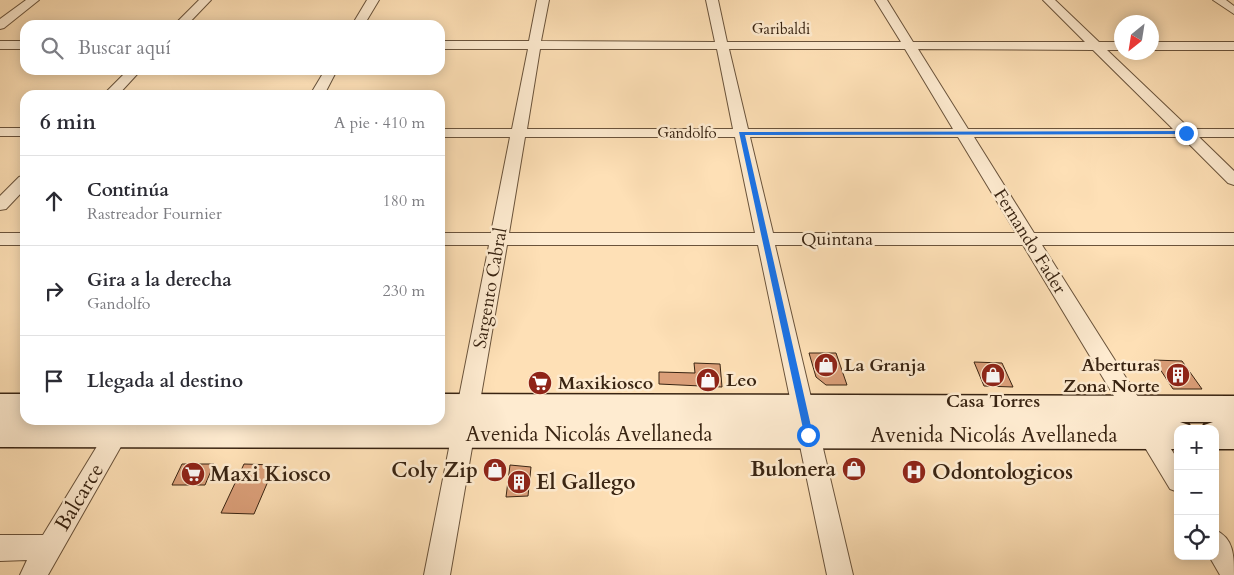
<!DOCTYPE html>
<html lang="es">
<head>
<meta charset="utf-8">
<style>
	:root { --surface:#fff; --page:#f7f7f7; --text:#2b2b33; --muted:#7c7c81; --line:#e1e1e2 }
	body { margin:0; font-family:Cardo,serif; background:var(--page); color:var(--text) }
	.controls { position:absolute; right:15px; bottom:15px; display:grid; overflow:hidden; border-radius:10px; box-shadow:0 2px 12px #0003 }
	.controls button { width:45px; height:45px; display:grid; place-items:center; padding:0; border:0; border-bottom:1px solid var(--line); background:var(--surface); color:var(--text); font:25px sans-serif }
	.compass { position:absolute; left:1114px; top:15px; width:45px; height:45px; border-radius:50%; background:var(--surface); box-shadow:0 2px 12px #0003; rotate:210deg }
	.stop { position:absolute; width:15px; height:15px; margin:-11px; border:4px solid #1a73e8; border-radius:50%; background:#fff }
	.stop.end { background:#1a73e8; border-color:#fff; box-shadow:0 1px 5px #0008 }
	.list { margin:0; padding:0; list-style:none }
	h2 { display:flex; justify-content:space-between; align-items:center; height:65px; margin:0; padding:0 20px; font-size:21px }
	h2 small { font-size:16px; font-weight:400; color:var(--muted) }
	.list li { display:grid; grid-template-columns:32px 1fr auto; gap:15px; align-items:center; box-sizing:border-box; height:90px; padding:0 20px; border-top:1px solid var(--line) }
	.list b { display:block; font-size:19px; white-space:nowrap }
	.list p { margin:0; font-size:16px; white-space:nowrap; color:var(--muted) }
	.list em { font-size:16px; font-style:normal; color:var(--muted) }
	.icon { flex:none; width:28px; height:28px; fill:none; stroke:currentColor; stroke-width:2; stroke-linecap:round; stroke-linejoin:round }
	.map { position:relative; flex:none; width:1234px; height:575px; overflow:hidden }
	.search { position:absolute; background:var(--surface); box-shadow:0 2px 12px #0003; left:20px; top:20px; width:425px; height:55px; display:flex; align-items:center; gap:12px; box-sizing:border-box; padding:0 18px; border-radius:15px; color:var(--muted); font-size:19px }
	.panel { position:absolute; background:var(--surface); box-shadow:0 2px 12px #0003; left:20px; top:90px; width:425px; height:335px; border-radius:15px }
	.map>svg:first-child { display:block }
	.building { fill:#db9f79; stroke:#392412 }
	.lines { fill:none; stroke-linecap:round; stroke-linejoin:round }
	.minor-casing { stroke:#6a533b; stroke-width:2 }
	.secondary-casing { stroke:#392412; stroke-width:3 }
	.minor { fill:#feebd0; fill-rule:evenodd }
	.secondary { fill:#feebd0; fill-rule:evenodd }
	.route { fill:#1a73e8 }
	.labels { text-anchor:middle; stroke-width:5; stroke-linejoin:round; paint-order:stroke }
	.far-street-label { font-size:15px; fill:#392412; stroke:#feebd0 }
	.street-label { font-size:18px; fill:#392412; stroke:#feebd0 }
	.poi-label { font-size:18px; font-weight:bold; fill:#392412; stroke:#feebd0; text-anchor:start }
	.near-street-label { font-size:21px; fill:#392412; stroke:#feebd0 }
	.near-poi-label { font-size:21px; font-weight:bold; fill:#392412; stroke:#feebd0; text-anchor:start }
</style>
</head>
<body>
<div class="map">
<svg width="1234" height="575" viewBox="0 0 1234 575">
	<rect width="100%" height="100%" fill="#fee0b6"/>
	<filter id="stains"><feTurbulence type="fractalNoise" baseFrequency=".004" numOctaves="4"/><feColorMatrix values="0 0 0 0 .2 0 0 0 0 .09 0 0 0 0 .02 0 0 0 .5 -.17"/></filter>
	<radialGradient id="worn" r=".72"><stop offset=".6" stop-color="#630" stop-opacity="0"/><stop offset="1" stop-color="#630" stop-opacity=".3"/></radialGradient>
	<!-- building -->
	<path class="building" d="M809 353H836L847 385H826L816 377Z
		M1154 360 1182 361 1202 389H1173Z
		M974 362 1002 363 1013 387 984 386Z
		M694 363 720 364 722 387 659 384V372L695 373Z
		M182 464H214L205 485H172Z
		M244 464 275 465 254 514 221 513Z
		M510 465 531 467 528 496 506 497Z"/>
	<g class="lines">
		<!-- minor casing -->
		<g class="minor-casing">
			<path id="minor" d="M26 0H39L4 28 0 29V19Z
				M199 0H211L187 25H174Z
				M367 0H379L364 25H352Z
				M537 0H549L541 41 715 42 706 0H718L727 42H901L875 0H887L913 42H1085L1043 0H1055L1099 42H1122V50H1107L1190 129H1234V137H1199L1234 171V185L1228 183 1182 137H974L1034 233H1234V245H1042L1178 460V492L1170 489 1023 245H775L853 575H827L758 245H507L450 575H424L489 245H440V233H491L510 137H440V129H512L528 49H440V41H529ZM540 49H717L733 129H527ZM729 49H905L953 129H748ZM918 49 1093 50 1173 129H968ZM525 137H735L755 233H509ZM750 137H958L1016 233H773Z
				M1213 0H1226L1234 6V14Z
				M0 41H25V49H0Z
				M1152 42H1234V50H1152Z
				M128 70H141L118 95H103Z
				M325 70H337L324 95H310Z
				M0 128H25V136H0Z
				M25 175V189L6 209 0 210V196L19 177Z
				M0 233H25V245H0Z
				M113 420H136L48 575H20L27 560 0 561V535H43Z
				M1215 530C1234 538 1234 556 1234 575H1220L1209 556H1215Z"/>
		</g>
		<!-- secondary casing -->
		<g class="secondary-casing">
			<path id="secondary" d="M0 394H25V420H548H440V394L1234 396V449H1215V429H1202L1204 425 1213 422H1180L1189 425 1191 429H1178V449L0 447Z"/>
		</g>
		<!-- minor -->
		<use href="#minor" class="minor"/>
		<!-- secondary -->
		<use href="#secondary" class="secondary"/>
	</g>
	<!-- route -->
	<path class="route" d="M1186 131 1188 132V134L745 135 813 435 808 439 805 438 739 132Z"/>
	<!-- icons -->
	<defs>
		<g id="shop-disc" transform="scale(1.25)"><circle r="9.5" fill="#8f2418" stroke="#feebd0"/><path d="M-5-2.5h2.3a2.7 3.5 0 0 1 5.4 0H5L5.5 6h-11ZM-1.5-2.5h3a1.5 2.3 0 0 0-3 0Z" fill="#fff"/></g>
		<g id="building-disc" transform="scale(1.25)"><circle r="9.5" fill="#8f2418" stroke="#feebd0"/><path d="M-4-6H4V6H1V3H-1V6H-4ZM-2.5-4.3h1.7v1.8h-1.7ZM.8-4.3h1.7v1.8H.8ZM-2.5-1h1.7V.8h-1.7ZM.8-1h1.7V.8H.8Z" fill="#fff"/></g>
		<g id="supermarket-disc" transform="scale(1.25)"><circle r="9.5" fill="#8f2418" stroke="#feebd0"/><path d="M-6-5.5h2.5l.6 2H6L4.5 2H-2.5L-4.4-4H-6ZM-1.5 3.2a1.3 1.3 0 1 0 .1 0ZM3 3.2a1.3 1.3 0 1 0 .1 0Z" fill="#fff"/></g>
		<g id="hospital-disc" transform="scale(1.25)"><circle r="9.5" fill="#8f2418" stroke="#feebd0"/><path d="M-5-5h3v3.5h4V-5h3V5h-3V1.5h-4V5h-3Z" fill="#fff"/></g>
	</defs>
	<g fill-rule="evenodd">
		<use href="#shop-disc" x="826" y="365"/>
		<use href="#shop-disc" x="993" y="375"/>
		<use href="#building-disc" x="1178" y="375"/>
		<use href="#shop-disc" x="708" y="380"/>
		<use href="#supermarket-disc" x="540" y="383"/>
		<use href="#shop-disc" x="854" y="469"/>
		<use href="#shop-disc" x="495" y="470"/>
		<use href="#hospital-disc" x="914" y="472"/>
		<use href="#supermarket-disc" x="193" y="474"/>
		<use href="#building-disc" x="519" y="482"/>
	</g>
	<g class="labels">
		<!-- far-street labels -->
		<g class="far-street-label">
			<text x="781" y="34">Garibaldi</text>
			<text x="687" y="138">Gandolfo</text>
		</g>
		<!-- street labels -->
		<g class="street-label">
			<text x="837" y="245">Quintana</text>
			<text transform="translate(1030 241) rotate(58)" y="6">Fernando Fader</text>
			<text transform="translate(490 288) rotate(-80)" y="6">Sargento Cabral</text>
		</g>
		<!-- poi labels -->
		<g class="poi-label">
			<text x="844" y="371">La Granja</text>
			<text x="1160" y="371" text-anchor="end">Aberturas<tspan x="1160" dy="21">Zona Norte</tspan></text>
			<text x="726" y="386">Leo</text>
			<text x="558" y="389">Maxikiosco</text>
			<text x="993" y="407" text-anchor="middle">Casa Torres</text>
		</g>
		<!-- near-street labels -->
		<g class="near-street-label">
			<text x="589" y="441">Avenida Nicolás Avellaneda</text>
			<text x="994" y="442">Avenida Nicolás Avellaneda</text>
			<text transform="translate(79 497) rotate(-59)" y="7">Balcarce</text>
		</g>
		<!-- near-poi labels -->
		<g class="near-poi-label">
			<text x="836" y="476" text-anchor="end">Bulonera</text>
			<text x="478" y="477" text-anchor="end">Coly Zip</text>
			<text x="932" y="479">Odontologicos</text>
			<text x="210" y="481">Maxi Kiosco</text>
			<text x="536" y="489">El Gallego</text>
		</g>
	</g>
	<rect width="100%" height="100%" filter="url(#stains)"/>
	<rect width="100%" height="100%" fill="url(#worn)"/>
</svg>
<div class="controls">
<button>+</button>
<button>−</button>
<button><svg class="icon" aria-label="locate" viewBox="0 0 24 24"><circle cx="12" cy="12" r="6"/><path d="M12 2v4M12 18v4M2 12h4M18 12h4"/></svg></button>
</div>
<svg class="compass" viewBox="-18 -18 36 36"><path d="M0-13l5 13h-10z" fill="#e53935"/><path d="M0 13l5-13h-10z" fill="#7c7c81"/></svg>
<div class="stop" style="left:808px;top:435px"></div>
<div class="stop end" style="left:1186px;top:133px"></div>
<div class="search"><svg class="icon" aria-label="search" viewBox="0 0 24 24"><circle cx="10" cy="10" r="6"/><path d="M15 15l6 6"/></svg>Buscar aquí</div>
<section class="panel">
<h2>6 min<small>A pie · 410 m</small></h2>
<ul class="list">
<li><svg class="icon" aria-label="ahead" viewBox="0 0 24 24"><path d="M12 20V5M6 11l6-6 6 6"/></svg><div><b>Continúa</b><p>Rastreador Fournier</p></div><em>180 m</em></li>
<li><svg class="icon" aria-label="right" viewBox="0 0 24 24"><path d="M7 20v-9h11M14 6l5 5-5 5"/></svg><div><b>Gira a la derecha</b><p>Gandolfo</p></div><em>230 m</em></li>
<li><svg class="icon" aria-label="arrive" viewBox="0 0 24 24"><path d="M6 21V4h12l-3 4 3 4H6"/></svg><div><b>Llegada al destino</b></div></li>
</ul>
</section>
</div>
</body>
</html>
